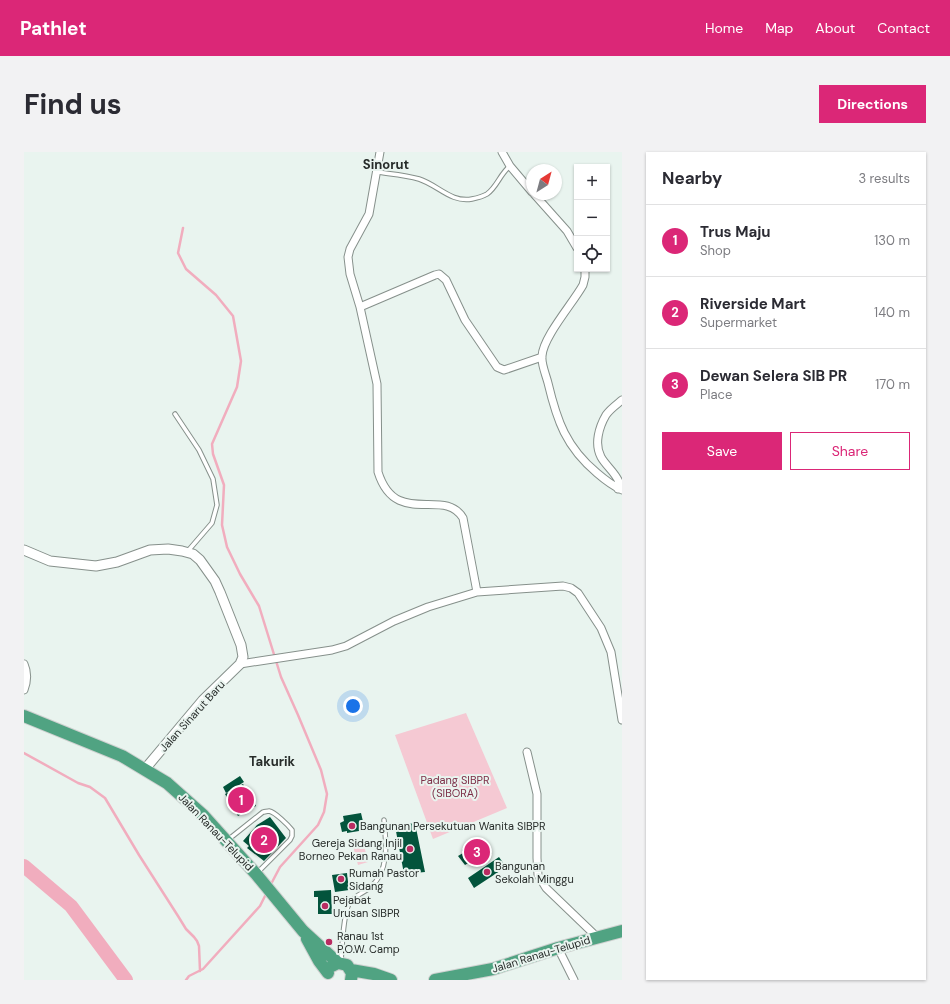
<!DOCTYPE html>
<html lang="en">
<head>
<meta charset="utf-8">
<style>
	:root { --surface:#fff; --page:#f2f2f3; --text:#2b2b33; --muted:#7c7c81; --line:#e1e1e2; --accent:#db2777 }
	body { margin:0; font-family:"DM Sans",sans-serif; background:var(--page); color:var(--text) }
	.controls { position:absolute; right:12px; top:12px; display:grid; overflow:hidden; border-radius:0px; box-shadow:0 1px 3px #0004 }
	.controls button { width:36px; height:36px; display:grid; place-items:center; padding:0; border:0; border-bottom:1px solid var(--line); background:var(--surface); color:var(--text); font:20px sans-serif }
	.compass { position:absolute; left:502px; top:12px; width:36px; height:36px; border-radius:50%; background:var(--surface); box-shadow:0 1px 3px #0004; rotate:36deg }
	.you { position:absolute; left:329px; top:554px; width:14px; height:14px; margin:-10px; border:3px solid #fff; border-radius:50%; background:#1a73e8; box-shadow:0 0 0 6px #1a73e833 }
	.badge { display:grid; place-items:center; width:26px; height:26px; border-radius:50%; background:var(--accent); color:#fff; font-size:13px; font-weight:700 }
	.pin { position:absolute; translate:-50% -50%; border:2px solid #fff; box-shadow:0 1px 4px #0006 }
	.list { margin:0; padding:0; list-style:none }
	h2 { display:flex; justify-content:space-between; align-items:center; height:52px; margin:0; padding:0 16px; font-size:17px }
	h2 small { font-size:13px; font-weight:400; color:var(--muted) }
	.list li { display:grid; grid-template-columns:26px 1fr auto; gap:12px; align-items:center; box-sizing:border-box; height:72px; padding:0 16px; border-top:1px solid var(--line) }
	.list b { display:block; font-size:15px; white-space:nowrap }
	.list p { margin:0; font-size:13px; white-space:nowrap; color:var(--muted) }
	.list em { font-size:13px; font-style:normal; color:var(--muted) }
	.actions { display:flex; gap:8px; padding:12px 16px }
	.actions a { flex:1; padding:9px 0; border:1px solid var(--accent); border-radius:0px; text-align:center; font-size:14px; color:var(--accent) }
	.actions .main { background:var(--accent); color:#fff }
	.icon { flex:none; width:22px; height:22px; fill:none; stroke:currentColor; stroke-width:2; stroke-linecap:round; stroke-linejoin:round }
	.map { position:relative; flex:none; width:598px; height:828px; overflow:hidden; border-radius:0px }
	header { display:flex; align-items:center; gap:24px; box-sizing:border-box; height:56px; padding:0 20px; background:var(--accent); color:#fff }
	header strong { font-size:19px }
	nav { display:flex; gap:22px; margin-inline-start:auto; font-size:14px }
	.intro { display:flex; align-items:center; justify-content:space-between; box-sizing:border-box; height:96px; padding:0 24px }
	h1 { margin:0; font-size:28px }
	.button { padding:10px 18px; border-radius:0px; background:var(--accent); color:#fff; font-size:14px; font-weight:700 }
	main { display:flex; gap:24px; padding:0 24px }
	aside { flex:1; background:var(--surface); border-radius:0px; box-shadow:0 1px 3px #0004 }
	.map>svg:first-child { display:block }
	.green { fill:#f5c9d3 }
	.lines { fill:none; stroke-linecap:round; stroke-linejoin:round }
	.stream { stroke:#f1adbe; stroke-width:2.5 }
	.river { stroke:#f1adbe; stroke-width:14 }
	.building { fill:#03543c }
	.lane-casing { stroke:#86908b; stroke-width:5.5 }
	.street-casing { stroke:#86908b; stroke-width:9 }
	.secondary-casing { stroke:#86908b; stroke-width:11 }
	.highway-casing { stroke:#cfd1d0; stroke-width:14 }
	.lane { stroke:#fff; stroke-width:3.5 }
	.street { stroke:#fff; stroke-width:7 }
	.secondary { stroke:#fff; stroke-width:9 }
	.highway { stroke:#50a382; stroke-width:12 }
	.poi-dot { fill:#b92c61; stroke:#e9f4ef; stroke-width:1.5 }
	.labels { text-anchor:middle; stroke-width:4; stroke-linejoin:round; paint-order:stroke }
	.street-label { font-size:11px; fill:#272c2a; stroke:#e9f4ef }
	.park-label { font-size:11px; fill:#7c2e47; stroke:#e9f4ef }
	.poi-label { font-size:11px; fill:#272c2a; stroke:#e9f4ef; text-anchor:start }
	.quarter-label { font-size:13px; font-weight:bold; fill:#272c2a; stroke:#e9f4ef }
</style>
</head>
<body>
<header>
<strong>Pathlet</strong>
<nav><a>Home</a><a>Map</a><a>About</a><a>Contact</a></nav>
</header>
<div class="intro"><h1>Find us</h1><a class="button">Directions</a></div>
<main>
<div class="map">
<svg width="598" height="828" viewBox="0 0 598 828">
	<rect width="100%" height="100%" fill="#e9f4ef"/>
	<!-- green -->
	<path class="green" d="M442 561 483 656 409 687 371 583Z
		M339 689 344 710 334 713 328 690Z"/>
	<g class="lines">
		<!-- stream -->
		<path class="stream" d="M159 76 154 101 162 117 192 143 209 164 217 209 213 235 188 292 189 302 200 333 198 373 203 395 216 422 235 454 257 525 274 563 297 618 303 642 300 660 294 673 256 715 246 734
			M0 601 54 631 66 635 81 646 115 703 154 764 162 777 170 785 173 789 175 794 176 819
			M162 828 165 824 179 817 236 754 243 740"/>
		<!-- river -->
		<path class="river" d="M0 714 47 754 102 828"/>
	</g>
	<!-- building -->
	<path class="building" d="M216 624 220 630 202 641 199 635Z
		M219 632 232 654 214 664 201 642Z
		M337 661 341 678 323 681V679L318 680 316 671 320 669 319 664Z
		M246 665 262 686 240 709 223 696 225 694 219 689 233 673Z
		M391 671 401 720 380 722 371 674Z
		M457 686 468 701 462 706 460 703 447 712 446 710 441 713 434 704 439 701 438 698Z
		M475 705 482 715 450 736 444 726Z
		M323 721 325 738 311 740 308 723Z
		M307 738 308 762H294V745H290V739Z"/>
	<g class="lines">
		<!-- lane casing -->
		<g class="lane-casing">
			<path id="lane" d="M353 20C367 22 382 23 395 27 414 33 427 51 448 47 453 46 458 45 463 42 473 35 476 22 486 14
				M151 262 175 298 189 327 193 353 188 371 163 400
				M205 687 239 660C240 660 244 659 245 659 251 660 264 673 268 678V684L266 688 233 721
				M317 810C318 796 319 763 325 752 330 743 340 741 347 735 366 717 362 690 360 668"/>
		</g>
		<!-- street casing -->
		<g class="street-casing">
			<path id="street" d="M356 0 345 62 326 97 324 105 326 122 336 155 353 232 354 320C372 377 420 334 439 366L453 440
				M478 0 486 14 508 40
				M510 42 543 79 553 96
				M561 117V125L559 133C549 151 519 185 518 204 517 212 522 223 524 231 533 269 542 295 573 321 580 327 589 334 598 338
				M336 155 411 123 415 122 422 128 441 168 473 215 480 218 518 205
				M594 337 595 330C591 320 582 314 577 305 570 292 575 275 582 263 586 257 592 253 598 248
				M0 512C4 521 3 530 0 538
				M216 512 308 498 322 494 370 469 404 455 453 440 539 434 547 436 554 441 577 476 587 500 598 568
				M503 600 513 642V706L514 723 522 736 573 785
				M534 796 550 828"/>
		</g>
		<!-- secondary casing -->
		<g class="secondary-casing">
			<path id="secondary" d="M0 398 26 409 72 414 93 410 126 398 144 397 158 399 169 402 176 408 191 429 196 440 217 493 219 505 216 512 179 548 121 617"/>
		</g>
		<!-- highway casing -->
		<g class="highway-casing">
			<path id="highway" d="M0 564 98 604 143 631 179 663 232 722 279 779 314 811
				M283 787 295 809 304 821
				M308 814 314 811 323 813 328 821 327 828
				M327 818 350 822 367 828
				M411 828 469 817 534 796 598 779"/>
		</g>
		<!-- lane -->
		<use href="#lane" class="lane"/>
		<!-- street -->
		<use href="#street" class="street"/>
		<!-- secondary -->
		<use href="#secondary" class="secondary"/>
		<!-- highway -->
		<use href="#highway" class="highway"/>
	</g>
	<!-- markers -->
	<g class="poi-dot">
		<circle cx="328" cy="674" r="4"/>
		<circle cx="386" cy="697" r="4"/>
		<circle cx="463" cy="720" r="4"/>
		<circle cx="317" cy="727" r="4"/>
		<circle cx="301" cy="754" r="4"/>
		<circle cx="305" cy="790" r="4"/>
	</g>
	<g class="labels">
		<!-- street labels -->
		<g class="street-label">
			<text transform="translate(168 564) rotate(-48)" y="4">Jalan Sinarut Baru</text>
			<text transform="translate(192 680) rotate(46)" y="4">Jalan Ranau-Telupid</text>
			<text transform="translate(517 802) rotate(-17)" y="4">Jalan Ranau-Telupid</text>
		</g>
		<!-- park labels -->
		<g class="park-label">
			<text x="431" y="632">Padang SIBPR<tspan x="431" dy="13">(SIBORA)</tspan></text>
		</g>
		<!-- poi labels -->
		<g class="poi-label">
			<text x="336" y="678">Bangunan Persekutuan Wanita SIBPR</text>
			<text x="378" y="695" text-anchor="end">Gereja Sidang Injil<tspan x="378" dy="13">Borneo Pekan Ranau</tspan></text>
			<text x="471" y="718">Bangunan<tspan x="471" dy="13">Sekolah Minggu</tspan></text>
			<text x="325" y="725">Rumah Pastor<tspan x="325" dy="13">Sidang</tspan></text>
			<text x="309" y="752">Pejabat<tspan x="309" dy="13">Urusan SIBPR</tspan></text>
			<text x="313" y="788">Ranau 1st<tspan x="313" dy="13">P.O.W. Camp</tspan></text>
		</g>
		<!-- quarter labels -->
		<g class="quarter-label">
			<text x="362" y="17">Sinorut</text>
			<text x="248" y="614">Takurik</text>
		</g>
	</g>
</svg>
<div class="controls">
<button>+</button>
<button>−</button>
<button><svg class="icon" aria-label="locate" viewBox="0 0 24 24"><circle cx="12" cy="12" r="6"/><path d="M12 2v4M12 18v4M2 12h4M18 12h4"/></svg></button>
</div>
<svg class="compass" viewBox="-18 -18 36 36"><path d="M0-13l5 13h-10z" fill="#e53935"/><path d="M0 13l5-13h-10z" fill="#7c7c81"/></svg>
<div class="you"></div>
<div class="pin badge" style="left:217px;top:648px">1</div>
<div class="pin badge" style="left:240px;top:688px">2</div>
<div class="pin badge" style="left:453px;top:700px">3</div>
</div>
<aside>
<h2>Nearby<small>3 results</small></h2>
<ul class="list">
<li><span class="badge">1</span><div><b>Trus Maju</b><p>Shop</p></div><em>130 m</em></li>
<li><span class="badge">2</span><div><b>Riverside Mart</b><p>Supermarket</p></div><em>140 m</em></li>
<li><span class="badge">3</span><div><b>Dewan Selera SIB PR</b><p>Place</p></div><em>170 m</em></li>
</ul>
<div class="actions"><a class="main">Save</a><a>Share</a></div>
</aside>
</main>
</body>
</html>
